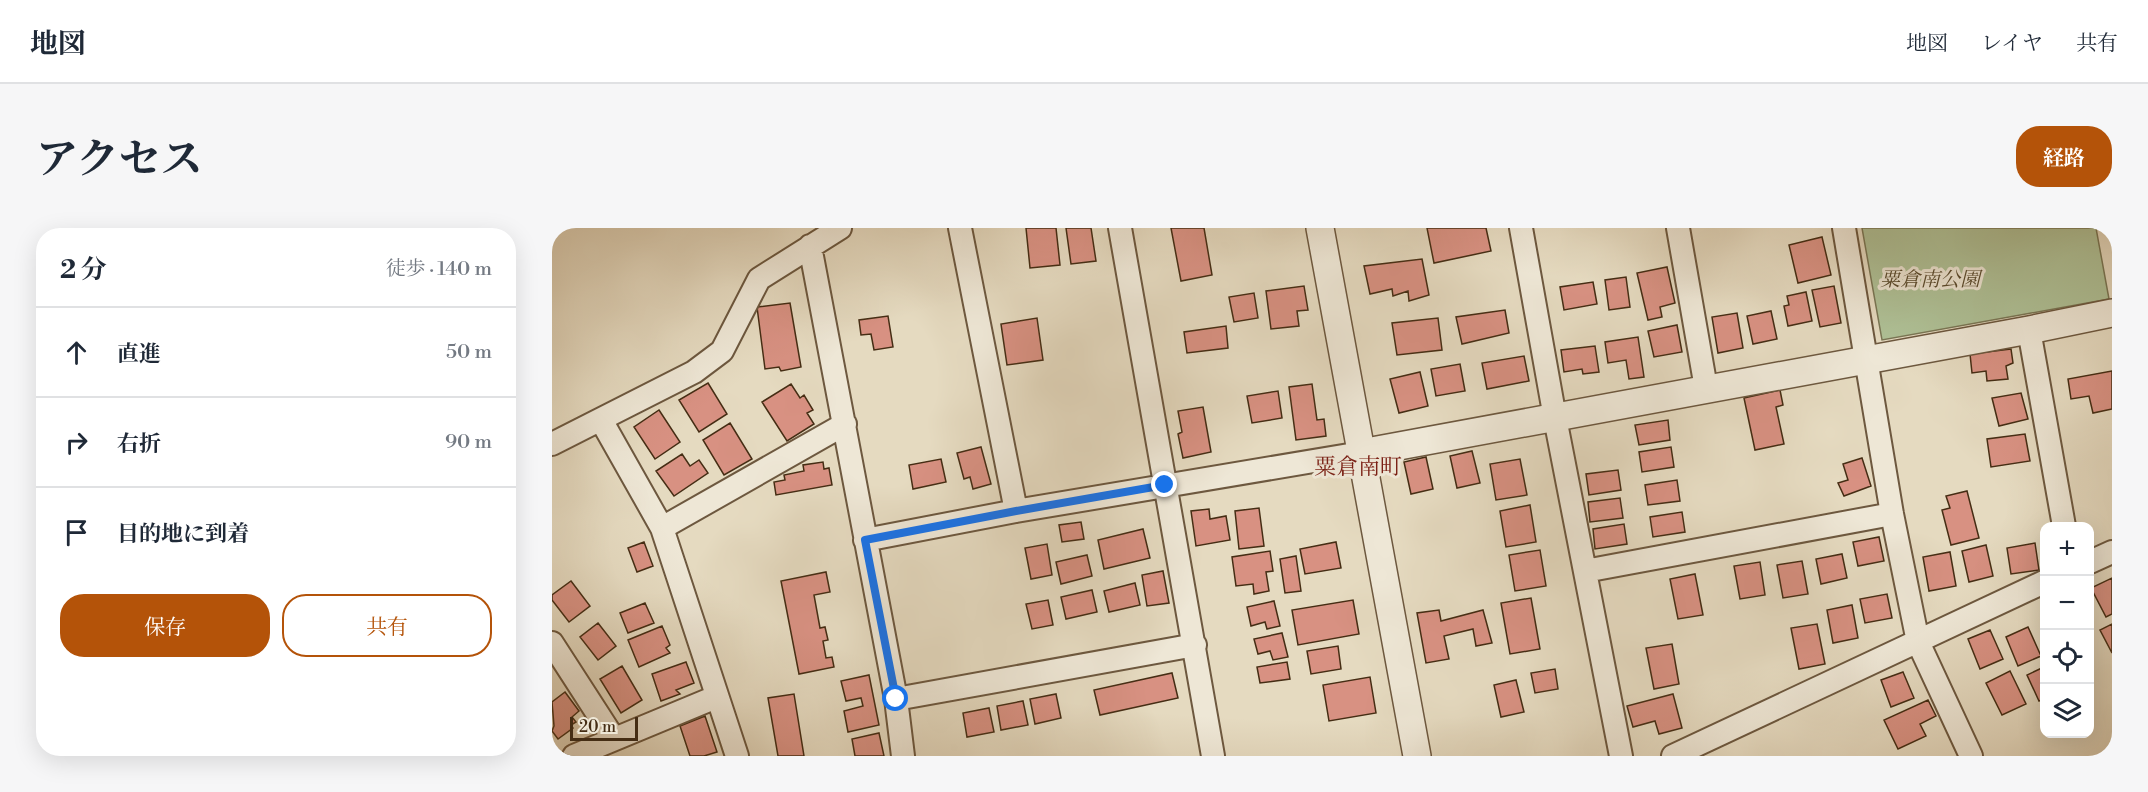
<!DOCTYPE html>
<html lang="ja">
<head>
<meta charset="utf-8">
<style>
	:root { --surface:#fff; --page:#f6f6f7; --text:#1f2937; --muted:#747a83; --line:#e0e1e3; --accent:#b45309 }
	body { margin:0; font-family:"Libre Bodoni","Noto Serif JP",serif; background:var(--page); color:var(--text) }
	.controls { position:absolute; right:18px; bottom:18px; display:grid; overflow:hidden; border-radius:12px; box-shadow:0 6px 24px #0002 }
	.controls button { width:54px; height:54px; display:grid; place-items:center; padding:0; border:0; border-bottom:2px solid var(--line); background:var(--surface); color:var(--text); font:30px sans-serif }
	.scale { position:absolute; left:18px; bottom:15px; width:68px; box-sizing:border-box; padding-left:6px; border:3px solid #452d14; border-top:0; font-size:16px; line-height:21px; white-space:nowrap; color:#452d14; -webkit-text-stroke:4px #eee7d6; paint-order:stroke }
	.stop { position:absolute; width:18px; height:18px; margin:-14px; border:4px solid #1a73e8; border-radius:50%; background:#fff }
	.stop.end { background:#1a73e8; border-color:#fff; box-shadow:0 2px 6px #0008 }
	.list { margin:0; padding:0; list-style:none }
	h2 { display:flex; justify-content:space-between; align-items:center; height:78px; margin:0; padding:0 24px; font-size:26px }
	h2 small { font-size:20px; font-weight:400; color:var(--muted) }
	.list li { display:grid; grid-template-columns:39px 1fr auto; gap:18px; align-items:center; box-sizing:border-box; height:90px; padding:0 24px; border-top:2px solid var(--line) }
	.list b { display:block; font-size:22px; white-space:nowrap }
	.list em { font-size:20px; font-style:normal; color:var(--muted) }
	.actions { display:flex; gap:12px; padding:18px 24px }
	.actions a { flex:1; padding:14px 0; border:2px solid var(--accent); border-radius:24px; text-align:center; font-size:21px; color:var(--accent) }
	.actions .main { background:var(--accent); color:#fff }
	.icon { flex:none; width:33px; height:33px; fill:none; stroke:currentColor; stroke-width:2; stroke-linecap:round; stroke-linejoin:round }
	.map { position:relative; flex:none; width:1560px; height:528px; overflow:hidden; border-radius:24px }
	header { display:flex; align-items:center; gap:36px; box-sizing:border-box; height:84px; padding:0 30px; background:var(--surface); border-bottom:2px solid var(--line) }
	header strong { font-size:28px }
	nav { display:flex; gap:33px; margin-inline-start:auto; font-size:21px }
	.intro { display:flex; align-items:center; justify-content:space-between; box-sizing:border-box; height:144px; padding:0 36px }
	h1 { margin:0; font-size:42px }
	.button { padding:15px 27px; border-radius:24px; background:var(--accent); color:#fff; font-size:21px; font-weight:700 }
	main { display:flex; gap:36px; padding:0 36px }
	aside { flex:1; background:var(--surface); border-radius:24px; box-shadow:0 6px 24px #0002 }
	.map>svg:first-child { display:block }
	.green { fill:#afc197; stroke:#7a7756; stroke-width:1.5 }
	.building { fill:#d89182; stroke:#452d14; stroke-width:1.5 }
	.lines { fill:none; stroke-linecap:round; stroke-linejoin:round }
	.minor-casing { stroke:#6d583f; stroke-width:26 }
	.tertiary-casing { stroke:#6d583f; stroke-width:30 }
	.minor { stroke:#eee7d6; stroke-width:22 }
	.tertiary { stroke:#eee7d6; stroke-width:27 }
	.route { stroke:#1a73e8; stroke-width:8 }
	.labels { text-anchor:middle; stroke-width:6; stroke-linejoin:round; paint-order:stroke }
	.park-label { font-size:20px; font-style:italic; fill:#5a4b2e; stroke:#eee7d6 }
	.quarter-label { font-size:22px; fill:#7a1f14; stroke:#eee7d6 }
</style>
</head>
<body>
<header>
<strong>地図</strong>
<nav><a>地図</a><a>レイヤ</a><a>共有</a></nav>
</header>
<div class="intro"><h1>アクセス</h1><a class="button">経路</a></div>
<main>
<aside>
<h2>2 分<small>徒歩 · 140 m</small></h2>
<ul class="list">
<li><svg class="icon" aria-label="ahead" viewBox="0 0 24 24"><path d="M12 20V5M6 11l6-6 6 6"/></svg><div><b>直進</b></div><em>50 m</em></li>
<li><svg class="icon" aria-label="right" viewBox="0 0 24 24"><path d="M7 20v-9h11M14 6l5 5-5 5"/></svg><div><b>右折</b></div><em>90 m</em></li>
<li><svg class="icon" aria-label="arrive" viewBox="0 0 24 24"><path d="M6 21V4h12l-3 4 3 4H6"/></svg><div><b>目的地に到着</b></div></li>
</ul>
<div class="actions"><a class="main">保存</a><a>共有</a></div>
</aside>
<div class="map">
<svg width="1560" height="528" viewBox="0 0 1560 528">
	<rect width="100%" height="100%" fill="#e5dac0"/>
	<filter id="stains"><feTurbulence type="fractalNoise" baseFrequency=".00333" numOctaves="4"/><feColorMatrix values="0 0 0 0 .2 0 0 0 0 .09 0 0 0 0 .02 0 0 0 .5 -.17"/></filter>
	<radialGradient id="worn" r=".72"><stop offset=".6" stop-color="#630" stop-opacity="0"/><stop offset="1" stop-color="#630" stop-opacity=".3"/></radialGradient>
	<!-- green -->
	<path class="green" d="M1310 0H1544L1557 71 1330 112Z"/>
	<!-- building -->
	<path class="building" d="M474 0H504L508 37 478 40Z
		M514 0H539L544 33 519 36Z
		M619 0H652L660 47 629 53Z
		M875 0H934L939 23 882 35Z
		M1270 9 1279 47 1246 55 1237 17Z
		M870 31 877 67 857 73 856 63 841 68 840 61 818 66 812 38Z
		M1115 39 1123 75 1108 79 1110 89 1096 92 1085 45Z
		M1074 49 1078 79 1057 82 1053 52Z
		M1041 54 1045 76 1012 82 1008 59Z
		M752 58 756 82 745 83 747 98 719 101 714 63Z
		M1282 58 1289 95 1268 99 1260 62Z
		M1254 64 1260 93 1236 98 1232 78 1237 77 1235 68Z
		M702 65 706 90 682 94 677 69Z
		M238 75 249 139 229 143 227 139 213 141 205 79Z
		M953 82 957 105 910 116 904 89Z
		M1219 83 1225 111 1201 116 1195 88Z
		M1185 85 1191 120 1166 125 1160 89Z
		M336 88 341 119 322 122 319 106 309 107 307 92Z
		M485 90 491 132 455 137 449 96Z
		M886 90 890 122 845 127 840 95Z
		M1125 97 1130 124 1102 129 1096 103Z
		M674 98 676 120 635 125 632 104Z
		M1086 109 1092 149 1077 151 1074 132 1056 135 1053 114Z
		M1043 118 1047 144 1031 146 1030 141 1012 144 1009 122Z
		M1459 121 1461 135 1454 138 1456 151 1435 153 1434 143 1420 145 1418 126Z
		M972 128 977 153 935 161 930 135Z
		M908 136 913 163 884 168 879 141Z
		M1560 143V181L1541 185 1537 168 1519 171 1516 151Z
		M868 144 876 178 847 185 838 151Z
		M156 155 175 186 147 204 127 172Z
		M239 156 248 170 252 167 261 182 255 185 262 196 235 213 210 174Z
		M760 156 765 192 772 191 774 208 744 212 737 159Z
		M1228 162 1231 177 1224 179 1232 216 1203 222 1192 170Z
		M726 163 730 190 700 195 695 168Z
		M1469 165 1476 191 1447 198 1440 170Z
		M651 179 659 224 631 230 626 206 630 204 626 183Z
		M107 182 128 214 103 231 82 199Z
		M1116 192 1118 212 1087 217 1083 197Z
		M178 195 200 231 172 247 151 212Z
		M1473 206 1478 233 1439 239 1435 211Z
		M429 219 439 256 421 261 418 249 412 251 405 225Z
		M1119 219 1122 239 1090 244 1087 224Z
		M920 223 928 255 905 260 898 228Z
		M130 226 138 238 147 232 156 245 122 268 104 243Z
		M874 229 881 261 859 266 852 234Z
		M1310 230 1319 258 1292 268 1286 255 1296 252 1291 236Z
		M389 231 394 254 361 261 357 237Z
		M968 231 975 267 944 272 938 236Z
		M271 234 272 241 277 240 280 257 224 267 222 254 233 252 232 247 252 243 251 237Z
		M1066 242 1069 262 1037 267 1034 246Z
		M1125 252 1128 273 1096 277 1093 257Z
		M1415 263 1427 310 1399 317 1390 282 1398 280 1394 268Z
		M1068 270 1071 290 1038 294 1036 274Z
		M978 277 984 314 954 319 948 283Z
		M707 280 712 318 687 321 683 283Z
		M657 281 658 291 674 288 678 312 644 318 639 283Z
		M1130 284 1133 304 1101 309 1098 289Z
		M529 294 532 311 510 314 507 297Z
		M1072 296 1075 316 1043 321 1041 301Z
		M591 301 598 330 552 341 546 312Z
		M1327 309 1332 333 1306 338 1301 314Z
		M92 314 101 338 85 344 76 320Z
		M784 314 789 340 753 346 748 321Z
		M1483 315 1487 342 1459 346 1455 320Z
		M495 316 500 347 479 351 473 320Z
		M1434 317 1441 348 1417 354 1410 323Z
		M988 322 994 358 963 363 957 327Z
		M718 323 721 343 714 344 717 363 702 366 701 356 684 358 680 329Z
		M1398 324 1404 358 1377 363 1371 329Z
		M1290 326 1295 350 1269 356 1264 331Z
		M535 327 540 348 509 356 504 334Z
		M744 328 749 363 733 365 728 331Z
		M1250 333 1256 366 1231 370 1225 337Z
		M1208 334 1213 367 1188 371 1182 338Z
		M611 343 617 375 595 378 590 347Z
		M274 344 278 364 262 367 268 400 273 399 276 412 271 413 274 430 280 429 282 439 247 446 229 353Z
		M1143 346 1151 387 1126 391 1118 351Z
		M1560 350V386L1554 389 1539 360Z
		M19 353 38 378 17 394 0 372V367Z
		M583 355 588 377 557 384 552 363Z
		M540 362 545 384 514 391 509 369Z
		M1335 366 1340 390 1313 395 1308 371Z
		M979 370 988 421 958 426 949 375Z
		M496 372 501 397 480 401 474 376Z
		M801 372 807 406 746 417 740 382Z
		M722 373 728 398 715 401 713 394 699 398 695 379Z
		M93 375 102 395 76 405 68 385Z
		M1300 377 1306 410 1281 415 1275 382Z
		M887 382 889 393 931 382 940 415 924 418 921 401 892 408 897 431 874 435 865 385Z
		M46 395 64 418 46 432 28 409Z
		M1265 396 1273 436 1247 441 1239 400Z
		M1560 396V425L1548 402Z
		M110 398 118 417 114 420 118 425 87 439 76 412Z
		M1476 399 1489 428 1466 438 1454 409Z
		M1438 402 1451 431 1428 441 1416 411Z
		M730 405 736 429 721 432 718 423 706 426 702 411Z
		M1120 416 1127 456 1102 461 1094 420Z
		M786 418 789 441 759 446 755 423Z
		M134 434 142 455 124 462 128 466 109 473 100 446Z
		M735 434 738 451 708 455 705 439Z
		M70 438 90 472 69 485 48 451Z
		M1492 439V471L1487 473 1475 447Z
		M1003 441 1006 461 983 465 979 445Z
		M1458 443 1474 476 1450 487 1434 455Z
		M1351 444 1362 470 1339 479 1329 452Z
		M620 445 626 470 548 487 542 462Z
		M317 447 327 497 296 504 292 483 311 478 309 470 294 473 289 453Z
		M818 449 824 485 777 493 771 457Z
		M964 452 972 484 949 489 942 457Z
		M13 464 27 483 20 489 24 494 19 497 21 500 6 511 0 503 2 498 0 474Z
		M242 466 252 528H226L216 470Z
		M504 466 509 490 483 496 478 471Z
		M1121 466 1130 500 1107 506 1103 493 1081 499 1075 478Z
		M1376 472 1384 488 1368 496 1374 508 1346 521 1332 492Z
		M471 473 476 497 449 502 445 478Z
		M437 480 442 504 415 509 411 485Z
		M153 488 165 524 152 528H138L128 498Z
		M327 505 332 528H303L300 511Z"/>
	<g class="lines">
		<!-- minor casing -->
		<g class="minor-casing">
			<path id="minor" d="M408 0 464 283
				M568 0 661 528
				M969 0 1003 190 1069 528
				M1126 0 1154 160
				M1292 0 1340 286 1366 414 1419 528
				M258 18 344 471 351 528
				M1477 102 1512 298
				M49 192 110 300 185 528
				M0 216 142 144 170 123 207 51 288 0
				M110 300 293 196
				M313 312 464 283 809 225
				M1538 334 1560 324
				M1033 343 1340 286
				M0 415 62 511
				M344 471 643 417
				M22 528 164 469
				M1121 528 1492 354"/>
		</g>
		<!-- tertiary casing -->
		<g class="tertiary-casing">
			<path id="tertiary" d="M768 0 865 528
				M809 225 1477 102 1560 85"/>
		</g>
		<!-- minor -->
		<use href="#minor" class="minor"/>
		<!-- tertiary -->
		<use href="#tertiary" class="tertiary"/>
	</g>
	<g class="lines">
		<!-- route -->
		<path class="route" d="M344 471 313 312 464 283 613 257"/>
	</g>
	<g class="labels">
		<!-- park labels -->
		<g class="park-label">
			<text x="1378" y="58">粟倉南公園</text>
		</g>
		<!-- quarter labels -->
		<g class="quarter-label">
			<text x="806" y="246">粟倉南町</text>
		</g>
	</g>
	<rect width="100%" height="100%" filter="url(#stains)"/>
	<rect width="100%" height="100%" fill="url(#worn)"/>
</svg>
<div class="controls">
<button>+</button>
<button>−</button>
<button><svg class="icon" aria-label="locate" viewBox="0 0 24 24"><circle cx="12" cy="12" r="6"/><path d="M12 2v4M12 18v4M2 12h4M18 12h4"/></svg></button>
<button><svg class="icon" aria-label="layers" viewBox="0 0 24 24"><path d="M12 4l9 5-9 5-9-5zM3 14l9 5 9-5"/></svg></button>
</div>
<div class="scale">20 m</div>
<div class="stop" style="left:344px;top:471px"></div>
<div class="stop end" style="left:613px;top:257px"></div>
</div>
</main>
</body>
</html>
